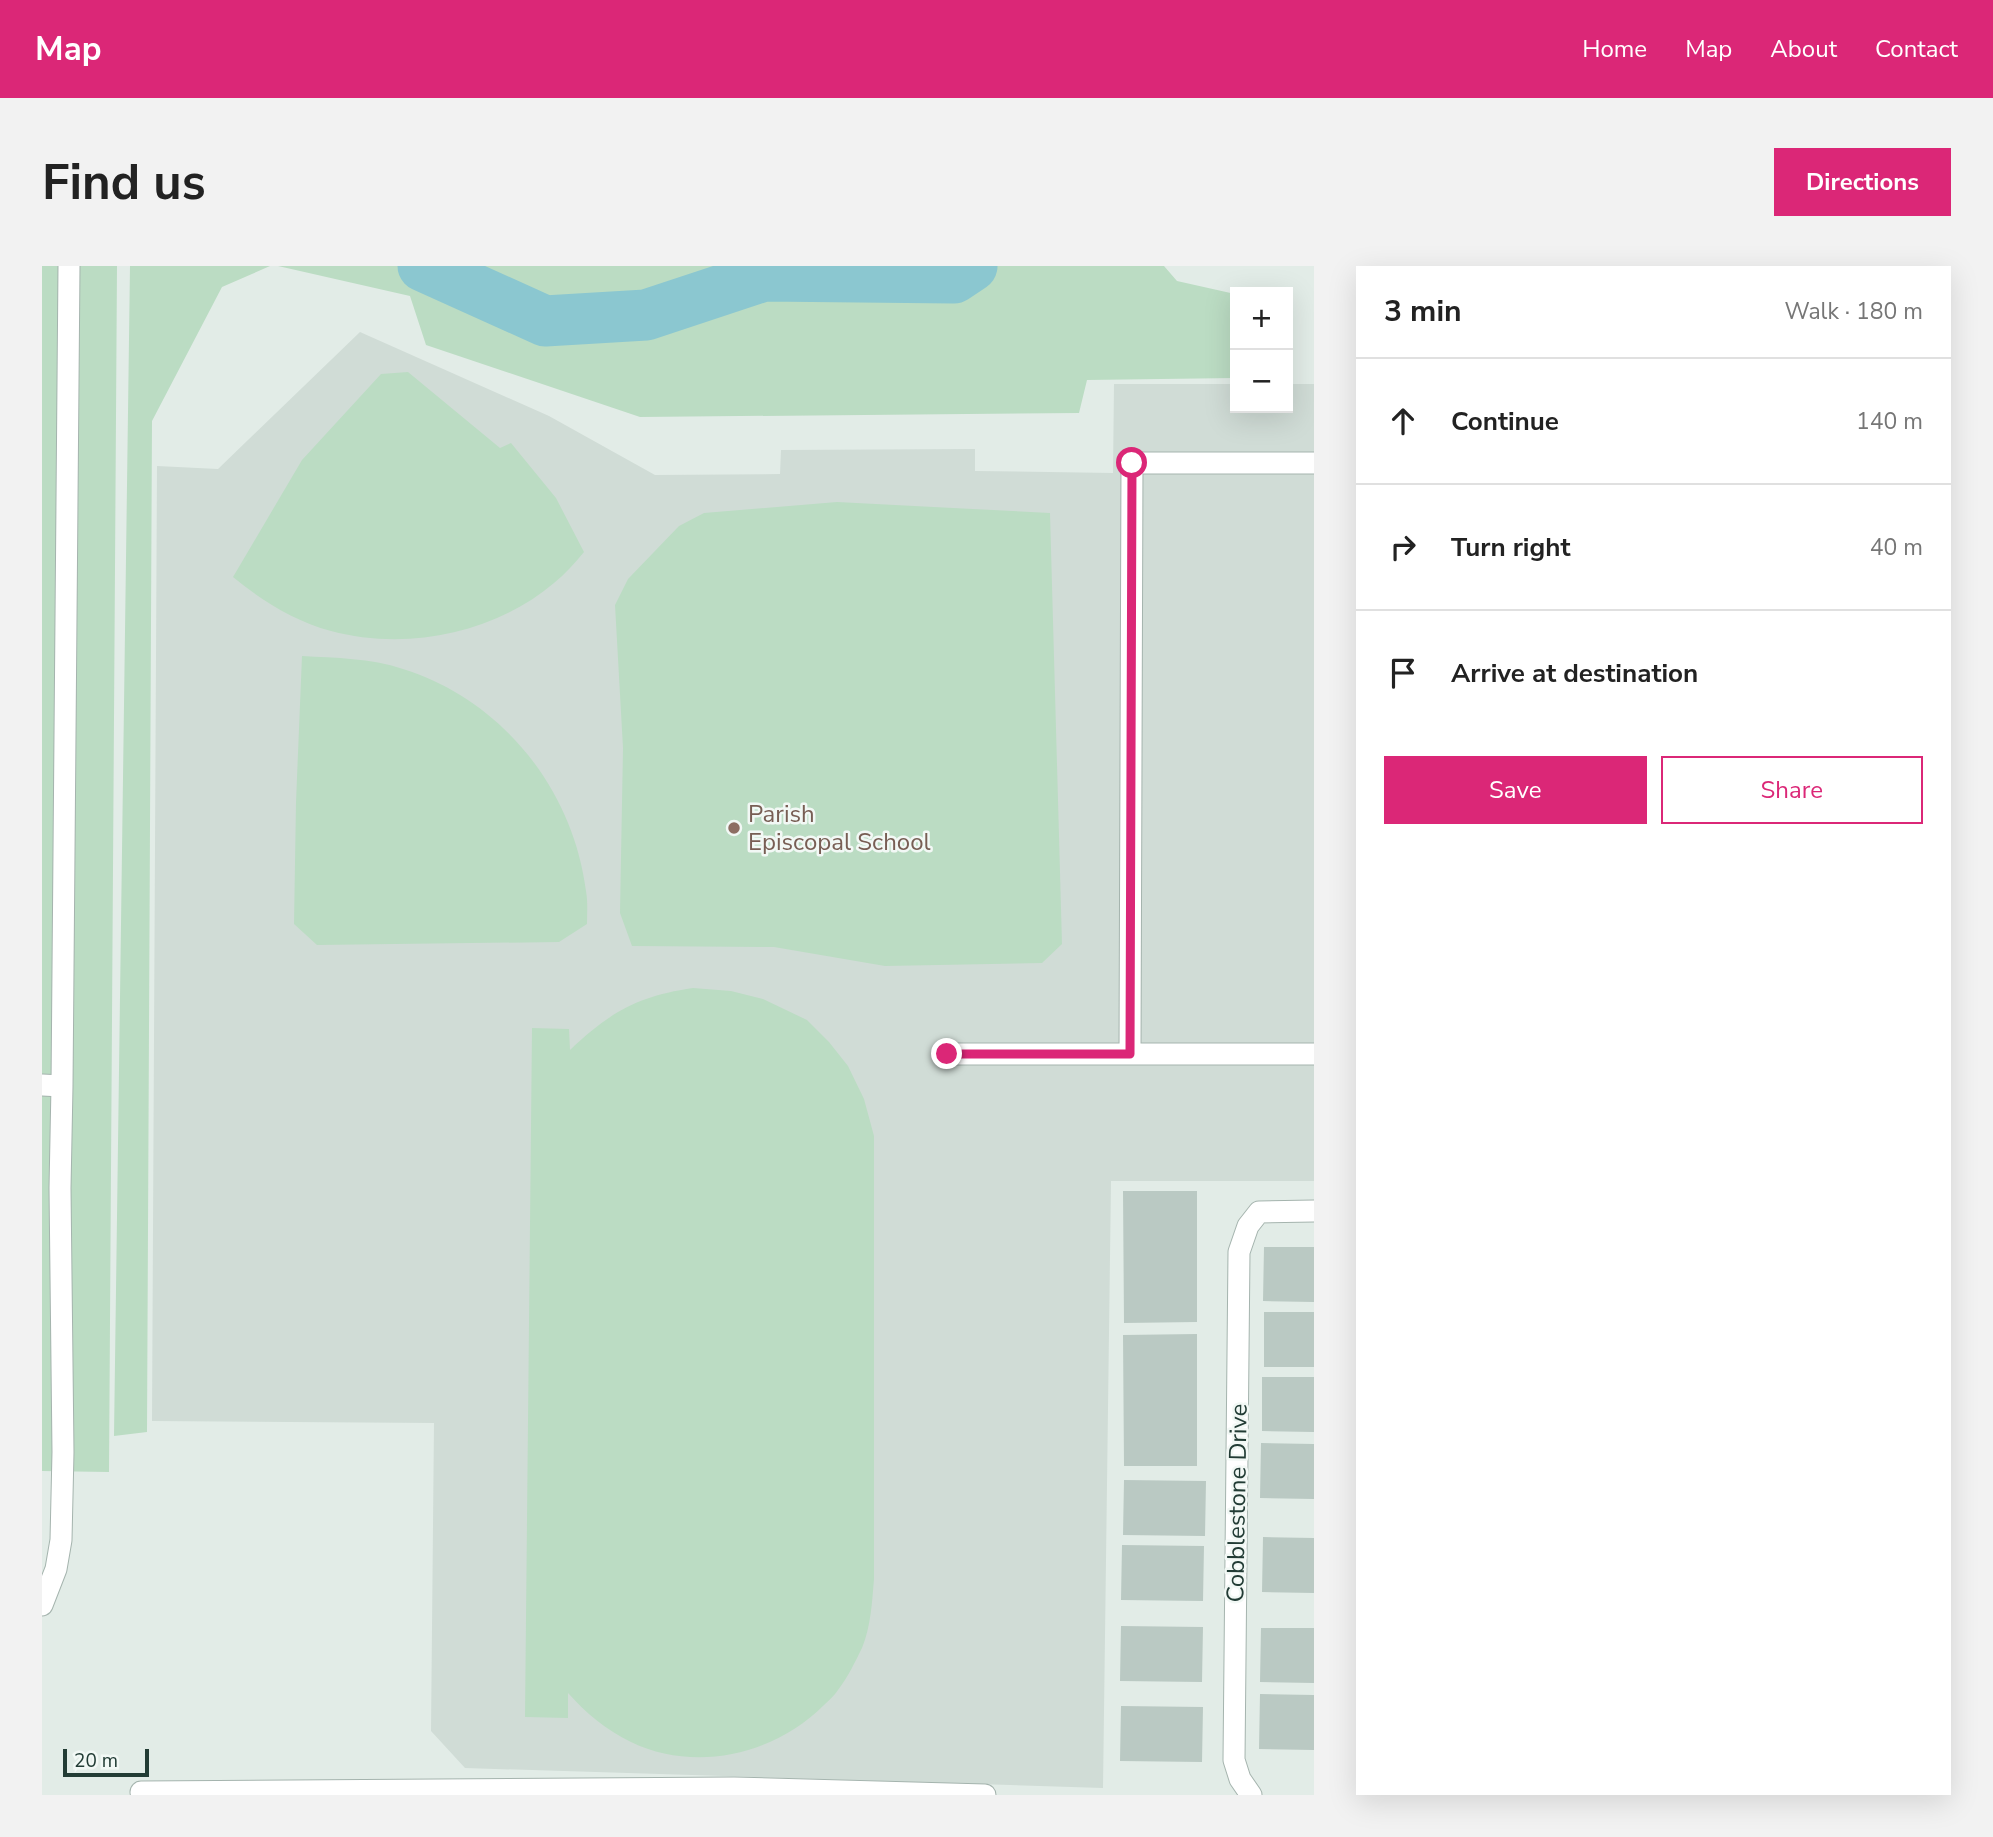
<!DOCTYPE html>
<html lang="en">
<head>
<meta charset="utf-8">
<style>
	:root { --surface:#fff; --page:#f2f2f2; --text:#222; --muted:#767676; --line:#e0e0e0; --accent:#db2777 }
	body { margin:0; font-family:"Nunito Sans",sans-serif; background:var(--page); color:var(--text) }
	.controls { position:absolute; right:21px; top:21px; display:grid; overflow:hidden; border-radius:0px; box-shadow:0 7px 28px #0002 }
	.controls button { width:63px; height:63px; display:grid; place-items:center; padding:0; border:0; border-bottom:2px solid var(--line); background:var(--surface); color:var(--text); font:35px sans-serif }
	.scale { position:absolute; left:21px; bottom:18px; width:86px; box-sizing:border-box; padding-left:7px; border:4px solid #223c35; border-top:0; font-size:19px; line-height:24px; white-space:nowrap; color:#223c35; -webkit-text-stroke:5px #f2f8f5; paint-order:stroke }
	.stop { position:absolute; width:21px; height:21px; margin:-16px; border:5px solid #db2777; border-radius:50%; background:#fff }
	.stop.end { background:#db2777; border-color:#fff; box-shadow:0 2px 7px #0008 }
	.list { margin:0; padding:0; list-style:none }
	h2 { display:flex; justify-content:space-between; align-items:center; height:91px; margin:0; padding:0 28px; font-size:30px }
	h2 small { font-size:23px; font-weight:400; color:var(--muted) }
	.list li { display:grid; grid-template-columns:46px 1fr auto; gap:21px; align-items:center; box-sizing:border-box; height:126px; padding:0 28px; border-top:2px solid var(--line) }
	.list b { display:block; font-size:26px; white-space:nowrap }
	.list em { font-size:23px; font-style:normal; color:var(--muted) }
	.actions { display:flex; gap:14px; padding:21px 28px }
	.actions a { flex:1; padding:16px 0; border:2px solid var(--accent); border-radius:0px; text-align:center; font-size:24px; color:var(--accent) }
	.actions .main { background:var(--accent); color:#fff }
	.icon { flex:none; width:38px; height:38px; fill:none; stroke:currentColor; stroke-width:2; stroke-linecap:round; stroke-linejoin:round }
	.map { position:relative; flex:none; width:1272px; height:1529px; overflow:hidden; border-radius:0px }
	header { display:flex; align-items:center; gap:42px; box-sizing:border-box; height:98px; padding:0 35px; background:var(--accent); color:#fff }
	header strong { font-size:33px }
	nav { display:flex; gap:38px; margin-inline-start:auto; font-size:24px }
	.intro { display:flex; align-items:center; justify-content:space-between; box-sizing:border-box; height:168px; padding:0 42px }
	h1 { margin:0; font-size:49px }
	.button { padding:18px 32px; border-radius:0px; background:var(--accent); color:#fff; font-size:24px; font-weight:700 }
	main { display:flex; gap:42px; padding:0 42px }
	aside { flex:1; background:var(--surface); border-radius:0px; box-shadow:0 7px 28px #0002 }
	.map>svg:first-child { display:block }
	.built { fill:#d0dcd6 }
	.green { fill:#bbdcc3 }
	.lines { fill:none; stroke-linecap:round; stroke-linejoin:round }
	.river { stroke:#8bc7d0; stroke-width:51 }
	.building { fill:#bac9c3 }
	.minor-casing { stroke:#a5b4ae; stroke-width:23 }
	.minor { stroke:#fff; stroke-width:21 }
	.route { stroke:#db2777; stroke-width:9 }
	.education-dot { fill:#8d6e63; stroke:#f2f8f5; stroke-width:2.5 }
	.labels { text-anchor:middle; stroke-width:5; stroke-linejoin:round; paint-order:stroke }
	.education-label { font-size:24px; fill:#785e54; stroke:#f2f8f5; text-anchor:start }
	.street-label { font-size:24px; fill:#223c35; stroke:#f2f8f5 }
</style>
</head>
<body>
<header>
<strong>Map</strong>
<nav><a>Home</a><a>Map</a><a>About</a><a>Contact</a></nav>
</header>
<div class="intro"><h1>Find us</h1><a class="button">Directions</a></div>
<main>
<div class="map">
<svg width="1272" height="1529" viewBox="0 0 1272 1529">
	<rect width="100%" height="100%" fill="#e2ece7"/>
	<!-- built -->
	<path class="built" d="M318 66 507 150 613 209 738 208 739 184 933 183V205L1071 207 1072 118H1193V142H1246V118H1272V915H1069L1061 1522 423 1502 389 1465 392 1157 110 1155 115 200 176 203Z"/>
	<!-- green -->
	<path class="green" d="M0 0H75L67 1206 0 1205Z
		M88 0H228L180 21 110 155 105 1166 72 1170Z
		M236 0H1122L1135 15 1193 28V112L1045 114 1037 147 598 151 384 79 368 30Z
		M366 106 458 182 469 177 514 232 542 286C533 297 523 308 512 317 452 368 364 385 289 365 252 355 220 335 191 311L260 194 339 108Z
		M795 236 1008 247 1020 678 1000 697 843 700 732 681 590 680 578 647 581 482 573 339 586 313 637 260 662 247Z
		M260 390C294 392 328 392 361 403 460 434 531 523 544 625 546 636 545 647 545 658L517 676 275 679 252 658 254 536Z
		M651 722 689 725 721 733 765 754 787 776 806 800 822 833 832 870V1313C830 1336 829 1360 820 1382 813 1396 806 1411 796 1424 792 1430 787 1434 782 1439 732 1489 653 1507 589 1476 564 1464 544 1447 526 1427V1452L483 1451 490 762 527 763 528 784C568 746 596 730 651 722Z"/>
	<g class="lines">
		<!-- river -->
		<path class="river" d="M381 0 503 55 604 49 722 10 912 12 930 0"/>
	</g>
	<!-- building -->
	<path class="building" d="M1081 925H1155V1056L1082 1057Z
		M1222 981H1272V1036L1221 1035Z
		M1222 1046H1272V1101H1222Z
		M1155 1068V1200H1082L1081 1069Z
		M1220 1111H1272V1166L1220 1165Z
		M1219 1177 1272 1178V1233L1218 1232Z
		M1082 1214 1164 1215 1163 1270 1081 1269Z
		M1221 1271 1272 1272V1327L1220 1326Z
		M1080 1279 1162 1280 1161 1335 1079 1334Z
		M1079 1360 1161 1361 1160 1416 1078 1415Z
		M1219 1362H1272V1417L1218 1416Z
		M1218 1428 1272 1429V1484L1217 1483Z
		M1079 1440 1161 1441 1160 1496 1078 1495Z"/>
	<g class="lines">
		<!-- minor casing -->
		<g class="minor-casing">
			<path id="minor" d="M905 788H1272
				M1088 788 1090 197H1272
				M0 819 20 820 27 0
				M0 1339 14 1303 19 1274 21 1186 18 922 20 820
				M99 1526 692 1522 943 1529
				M1209 1529 1198 1513 1192 1494 1197 986 1206 960 1217 946 1272 945"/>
		</g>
		<!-- minor -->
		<use href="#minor" class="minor"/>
	</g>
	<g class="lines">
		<!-- route -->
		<path class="route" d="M905 788H1088L1090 197"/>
	</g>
	<!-- markers -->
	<circle class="education-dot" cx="692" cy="562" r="7"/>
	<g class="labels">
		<!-- education labels -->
		<g class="education-label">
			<text x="706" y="556">Parish<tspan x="706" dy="28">Episcopal School</tspan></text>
		</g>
		<!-- street labels -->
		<g class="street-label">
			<text transform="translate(1195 1237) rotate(-89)" y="8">Cobblestone Drive</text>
		</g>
	</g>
</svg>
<div class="controls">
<button>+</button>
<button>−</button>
</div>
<div class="scale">20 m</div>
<div class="stop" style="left:1090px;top:197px"></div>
<div class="stop end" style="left:905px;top:788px"></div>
</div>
<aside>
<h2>3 min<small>Walk · 180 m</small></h2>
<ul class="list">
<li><svg class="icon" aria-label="ahead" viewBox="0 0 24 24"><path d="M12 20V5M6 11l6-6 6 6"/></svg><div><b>Continue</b></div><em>140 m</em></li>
<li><svg class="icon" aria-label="right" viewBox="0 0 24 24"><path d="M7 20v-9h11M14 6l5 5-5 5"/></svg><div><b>Turn right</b></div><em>40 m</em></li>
<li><svg class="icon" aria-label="arrive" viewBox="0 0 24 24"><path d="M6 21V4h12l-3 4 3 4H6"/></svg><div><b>Arrive at destination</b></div></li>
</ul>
<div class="actions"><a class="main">Save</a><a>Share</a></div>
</aside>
</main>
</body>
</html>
